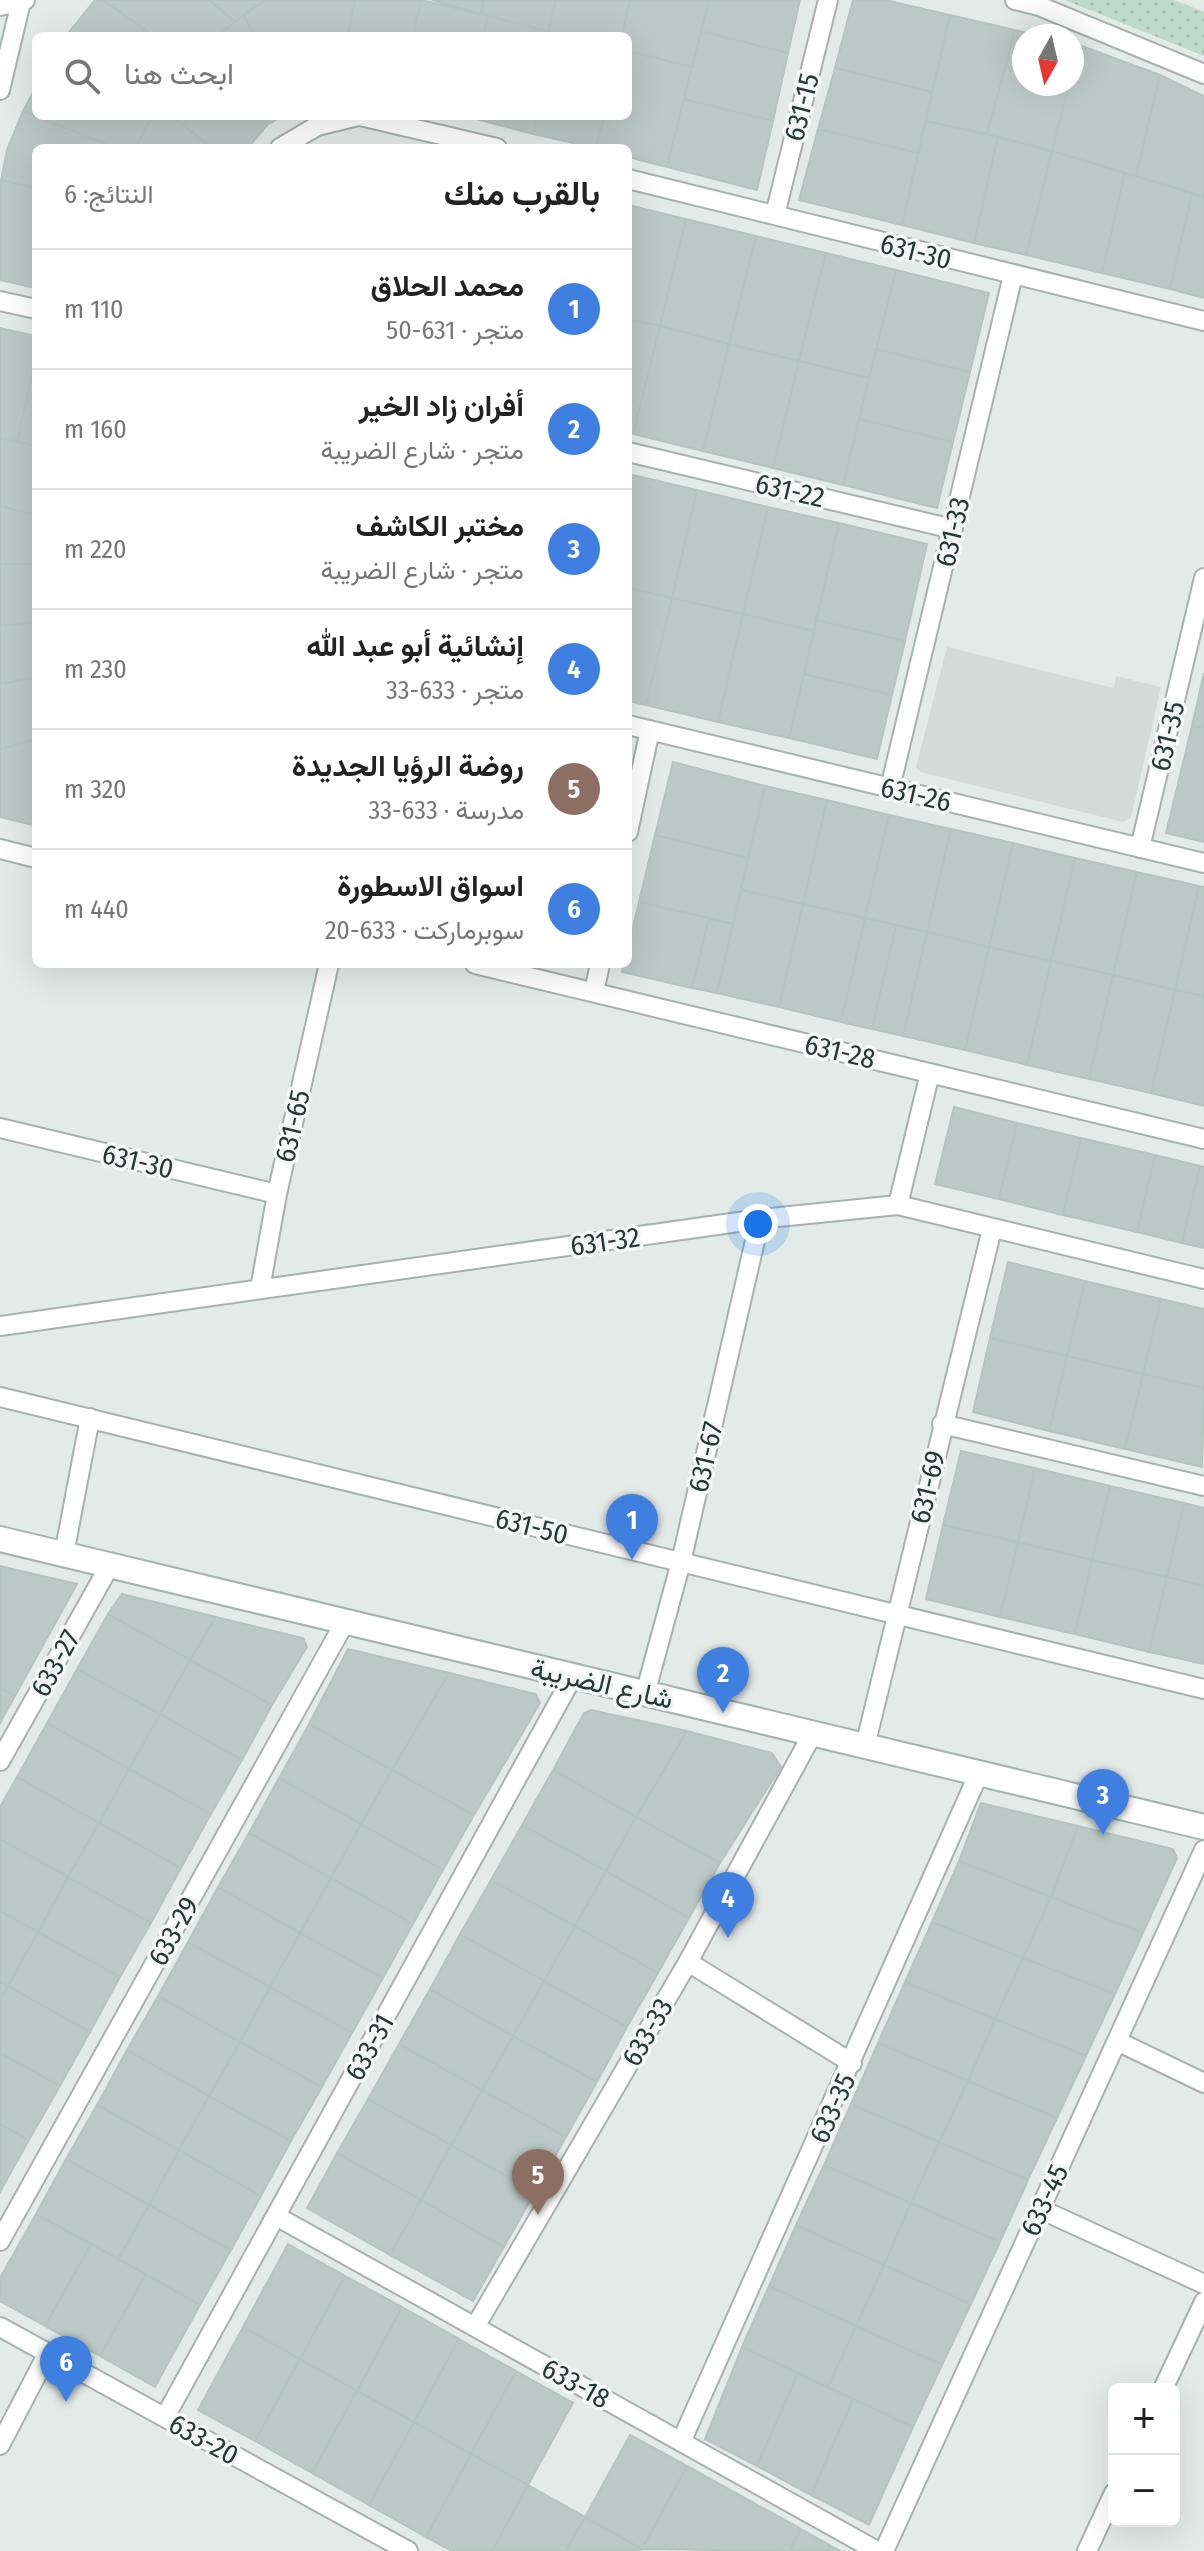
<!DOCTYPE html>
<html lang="ar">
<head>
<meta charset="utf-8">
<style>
	:root { --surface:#fff; --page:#f2f2f2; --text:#222; --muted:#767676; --line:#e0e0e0; --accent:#0b8043 }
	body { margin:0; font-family:"Fira Sans Condensed",Vazirmatn,sans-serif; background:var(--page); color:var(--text); direction:rtl }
	.controls { position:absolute; right:24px; bottom:24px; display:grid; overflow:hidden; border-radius:12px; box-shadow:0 8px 32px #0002 }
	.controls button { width:72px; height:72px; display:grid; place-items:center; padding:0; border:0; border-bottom:2px solid var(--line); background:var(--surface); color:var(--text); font:40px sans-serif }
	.compass { position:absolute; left:1012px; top:24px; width:72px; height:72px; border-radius:50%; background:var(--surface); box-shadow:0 8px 32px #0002; rotate:188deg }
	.you { position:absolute; left:758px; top:1224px; width:28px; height:28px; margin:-20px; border:6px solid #fff; border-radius:50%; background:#1a73e8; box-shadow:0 0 0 12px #1a73e833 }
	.badge { display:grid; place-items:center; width:52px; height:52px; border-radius:50%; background:var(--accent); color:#fff; font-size:26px; font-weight:700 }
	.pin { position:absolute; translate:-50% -66px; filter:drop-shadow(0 2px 4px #0008) }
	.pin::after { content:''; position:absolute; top:42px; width:28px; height:24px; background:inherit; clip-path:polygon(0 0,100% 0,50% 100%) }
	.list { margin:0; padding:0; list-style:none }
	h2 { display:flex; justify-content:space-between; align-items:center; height:104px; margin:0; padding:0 32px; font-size:34px }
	h2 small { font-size:26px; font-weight:400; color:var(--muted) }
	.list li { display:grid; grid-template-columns:52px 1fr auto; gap:24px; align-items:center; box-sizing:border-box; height:120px; padding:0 32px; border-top:2px solid var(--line) }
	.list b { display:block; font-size:30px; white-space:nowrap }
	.list p { margin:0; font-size:26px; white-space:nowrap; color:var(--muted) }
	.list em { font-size:26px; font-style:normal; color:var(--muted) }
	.icon { flex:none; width:44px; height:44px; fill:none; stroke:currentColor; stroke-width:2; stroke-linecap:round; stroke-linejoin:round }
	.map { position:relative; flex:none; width:1204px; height:2551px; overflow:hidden; direction:ltr }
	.search { position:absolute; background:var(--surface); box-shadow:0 8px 32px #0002; left:32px; top:32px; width:600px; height:88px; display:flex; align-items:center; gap:20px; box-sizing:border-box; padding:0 28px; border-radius:12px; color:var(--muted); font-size:30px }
	.panel { position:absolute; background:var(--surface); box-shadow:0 8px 32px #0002; left:32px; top:144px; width:600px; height:824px; border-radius:12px; direction:rtl }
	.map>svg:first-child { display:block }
	.built { fill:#d1dbd7 }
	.grass { fill:url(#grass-dots) }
	.building { fill:#bbc8c5; stroke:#b6c4c0; stroke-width:2 }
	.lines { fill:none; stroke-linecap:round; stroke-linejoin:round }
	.street-casing { stroke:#a6b2af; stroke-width:22 }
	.secondary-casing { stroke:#a2b5b1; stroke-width:28 }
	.street { stroke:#fff; stroke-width:18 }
	.secondary { stroke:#fff; stroke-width:24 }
	.labels { text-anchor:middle; stroke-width:7; stroke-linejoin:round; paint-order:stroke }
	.street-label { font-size:28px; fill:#243a37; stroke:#f3f8f6 }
</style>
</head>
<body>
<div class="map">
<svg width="1204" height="2551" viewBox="0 0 1204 2551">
	<defs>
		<pattern id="grass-dots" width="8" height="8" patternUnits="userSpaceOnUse" patternTransform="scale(2)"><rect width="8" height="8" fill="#bedac9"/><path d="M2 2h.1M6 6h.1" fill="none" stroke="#a3bcad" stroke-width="1.8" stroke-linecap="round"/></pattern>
	</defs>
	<rect width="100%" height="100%" fill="#e3ebe8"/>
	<!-- built -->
	<path class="built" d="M947 647 1114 688 1116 676 1161 687 1131 818 1123 822 921 772 916 767Z"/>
	<!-- grass -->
	<path class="grass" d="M1065 0H1174L1204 12V56Z"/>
	<!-- building -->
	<path class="building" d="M95 0H103L154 36H66Z
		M103 0H209L235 22 217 36H154Z
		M209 0H265L235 22Z
		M265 0H355L348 36H254L244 15Z
		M355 0H421L413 36H348Z
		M421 0 488 16 483 36H413Z
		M432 0H484L481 14Z
		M484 0H556L548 31 481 14Z
		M556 0H630L622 36H568L548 31Z
		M630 0H709L692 67 628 51V36H622Z
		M709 0H800L788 53 701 31Z
		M853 0H885L950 15 932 92 835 68Z
		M244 15 254 36H217Z
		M950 15 1015 30 987 134 926 121Z
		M488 16 557 33 556 36H483Z
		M1015 30 1040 36H1024V84H1069L1052 151 987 134Z
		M701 31 788 53 773 121 684 99Z
		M1072 43 1079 45 1072 72Z
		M1079 45 1160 75 1136 176 1052 151 1069 84H1072Z
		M628 51 692 67 667 167 628 157V148H596L604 116H628Z
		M835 68 932 92 918 153 818 129Z
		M1160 75 1204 96V197L1136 176Z
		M36 87V116H153L135 148H116L23 111Z
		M684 99 773 121 757 190 667 167Z
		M23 111 116 148H36V188L1 180 7 150Z
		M153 116H172L212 148H135Z
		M172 116H283L268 124 248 148H212Z
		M465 116H537L533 134Z
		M537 116H604L596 148 533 134Z
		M926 121 998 137 974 243 902 225Z
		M818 129 918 153 902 225 799 200Z
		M998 137 1052 151 1026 255 974 243Z
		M371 145 370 148H330L332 147Z
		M1052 151 1125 173 1102 273 1026 255Z
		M1125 173 1192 193 1170 289 1102 273Z
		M1 180 36 188V288L0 280Z
		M1192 193 1204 197V298L1170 289Z
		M628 205 686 219 660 326 628 319Z
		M686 219 756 236 729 344 660 326Z
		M756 236 826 253 799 361 729 344Z
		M826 253 896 270 869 378 799 361Z
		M896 270 989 293 970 372 876 349Z
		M628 319 660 326 633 434 628 433Z
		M660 326 729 344 703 451 633 434Z
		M0 328 36 336V357L17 442 0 438Z
		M729 344 799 361 773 468 703 451Z
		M876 349 970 372 953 442 859 419Z
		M36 357V446L17 442Z
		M799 361 869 378 843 485 773 468Z
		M859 419 953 442 937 508 843 485Z
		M0 438 36 446V515L0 506Z
		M628 474 697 490 672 598 628 588Z
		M697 490 768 507 743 614 672 598Z
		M0 506 36 515V564H0Z
		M768 507 839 523 814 631 743 614Z
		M839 523 927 544 905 641 816 620Z
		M0 564H36V622L0 626Z
		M628 588 672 598 646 705 628 701Z
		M672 598 743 614 718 722 646 705Z
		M743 614 814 631 789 738 718 722Z
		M816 620 905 641 892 695 804 674Z
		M36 622V677L0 684V626Z
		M1204 673V728L1192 726Z
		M804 674 892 695 877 759 789 738Z
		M36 677V739L0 749V684Z
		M1192 726 1204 728V842L1166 833Z
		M36 739V826L0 817V749Z
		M673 762 765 786 748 858 655 835Z
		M765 786 827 800 803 904 741 890Z
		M827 800 889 815 865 918 803 904Z
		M889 815 951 829 927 932 865 918Z
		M951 829 1013 843 989 947 927 932Z
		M655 835 748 858 733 924 639 902Z
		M1013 843 1075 858 1051 961 989 947Z
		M1075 858 1137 872 1113 975 1051 961Z
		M1137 872 1199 886 1175 990 1113 975Z
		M1199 886 1204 887V996L1175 990Z
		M741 890 803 904 779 1007 717 993Z
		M639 902 709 918 692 988 622 972 624 964H628V948Z
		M803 904 865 918 841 1022 779 1007Z
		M709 918 733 924 717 993 692 988Z
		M865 918 896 925 872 1029 841 1022Z
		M896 925 927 932 903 1036 872 1029Z
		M927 932 989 947 965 1050 903 1036Z
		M989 947 1051 961 1027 1065 965 1050Z
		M1051 961 1113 975 1089 1079 1027 1065Z
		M1113 975 1175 990 1151 1093 1089 1079Z
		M1175 990 1204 996V1106L1151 1093Z
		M954 1107 1017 1123 999 1199 935 1184Z
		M1017 1123 1081 1138 1063 1215 999 1199Z
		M1081 1138 1155 1155 1137 1232 1063 1215Z
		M1155 1155 1200 1166 1182 1243 1137 1232Z
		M1200 1166 1204 1167V1248L1182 1243Z
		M1008 1262 1085 1281 1067 1356 990 1338Z
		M1085 1281 1161 1299 1143 1374 1067 1356Z
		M1161 1299 1204 1309V1388L1143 1374Z
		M990 1338 1067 1356 1049 1431 973 1412Z
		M1067 1356 1143 1374 1125 1449 1049 1431Z
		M1143 1374 1204 1388 1202 1467 1125 1449Z
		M961 1451 1035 1468 1018 1542 943 1525Z
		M1035 1468 1110 1486 1092 1560 1018 1542Z
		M1110 1486 1184 1503 1167 1577 1092 1560Z
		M1184 1503 1204 1508V1586L1167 1577Z
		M943 1525 1018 1542 1000 1617 926 1599Z
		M1018 1542 1092 1560 1075 1634 1000 1617Z
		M1092 1560 1167 1577 1149 1652 1075 1634Z
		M0 1566 77 1584 15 1696 0 1688Z
		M1167 1577 1204 1586V1664L1149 1652Z
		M122 1594 216 1617 190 1660 108 1614Z
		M108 1614 190 1660 160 1714 77 1669Z
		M216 1617 303 1638 307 1647 272 1705 190 1660Z
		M348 1649 449 1673 392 1770 309 1724Z
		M190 1660 272 1705 242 1760 160 1714Z
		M77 1669 160 1714 129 1769 47 1723Z
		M449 1673 536 1694 540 1703 474 1815 392 1770Z
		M0 1688 15 1696 0 1723Z
		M591 1710 687 1731 636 1817 553 1770 584 1713Z
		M160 1714 242 1760 211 1814 129 1769Z
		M47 1723 129 1769 99 1823 17 1777Z
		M309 1724 392 1770 361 1824 279 1778Z
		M687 1731 772 1753 781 1767 720 1863 636 1817Z
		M129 1769 211 1814 181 1868 99 1823Z
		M392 1770 474 1815 443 1870 361 1824Z
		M553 1770 636 1817 606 1871 522 1825Z
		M17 1777 99 1823 68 1877 0 1839V1807Z
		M279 1778 361 1824 331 1878 249 1833Z
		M981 1803 1078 1826 1051 1897 959 1861Z
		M636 1817 720 1863 689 1918 606 1871Z
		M99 1823 181 1868 151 1923 68 1877Z
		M361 1824 443 1870 413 1924 331 1878Z
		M522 1825 606 1871 575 1926 491 1880Z
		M1078 1826 1173 1849 1177 1858 1143 1933 1051 1897Z
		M249 1833 331 1878 300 1933 218 1887Z
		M0 1839 68 1877 38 1932 0 1911Z
		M959 1861 1051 1897 1023 1958 932 1922Z
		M606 1871 689 1918 658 1973 575 1926Z
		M68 1877 151 1923 120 1977 38 1932Z
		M331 1878 413 1924 383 1978 300 1933Z
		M491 1880 575 1926 544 1981 460 1934Z
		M218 1887 300 1933 270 1987 188 1942Z
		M1051 1897 1143 1933 1115 1994 1023 1958Z
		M0 1911 38 1932 8 1986 0 1982Z
		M932 1922 1023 1958 995 2019 905 1982Z
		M575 1926 658 1973 627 2027 544 1981Z
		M38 1932 120 1977 90 2032 8 1986Z
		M300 1933 383 1978 352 2033 270 1987Z
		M460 1934 544 1981 513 2036 430 1989Z
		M188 1942 270 1987 240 2042 158 1996Z
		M1023 1958 1115 1994 1086 2056 995 2019Z
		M544 1981 627 2027 597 2082 513 2036Z
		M0 1982 8 1986 0 2000Z
		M905 1982 995 2019 968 2081 878 2043Z
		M8 1986 90 2032 60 2086 0 2053V2000Z
		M270 1987 352 2033 322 2087 240 2042Z
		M430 1989 513 2036 482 2090 399 2044Z
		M158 1996 240 2042 209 2096 127 2050Z
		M995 2019 1086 2056 1057 2118 968 2081Z
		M513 2036 597 2082 566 2137 482 2090Z
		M240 2042 322 2087 291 2141 209 2096Z
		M878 2043 968 2081 939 2142 851 2104Z
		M399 2044 482 2090 451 2145 368 2099Z
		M127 2050 209 2096 179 2150 97 2105Z
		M0 2053 60 2086 29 2140 0 2124Z
		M968 2081 1057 2118 1028 2180 939 2142Z
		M482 2090 566 2137 535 2192 451 2145Z
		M209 2096 291 2141 261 2196 179 2150Z
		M368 2099 451 2145 421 2200 337 2153Z
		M851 2104 939 2142 911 2203 824 2165Z
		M97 2105 179 2150 149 2205 66 2159Z
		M0 2124 29 2140 0 2192Z
		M939 2142 1028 2180 1000 2242 911 2203Z
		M451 2145 535 2192 504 2247 421 2200Z
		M179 2150 261 2196 231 2250 149 2205Z
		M337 2153 421 2200 390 2255 307 2208Z
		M66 2159 149 2205 118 2259 36 2214Z
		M824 2165 911 2203 884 2265 796 2225Z
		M421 2200 504 2247 473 2301 390 2255Z
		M911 2203 1000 2242 971 2304 884 2265Z
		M149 2205 231 2250 200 2305 118 2259Z
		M36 2214 91 2244 45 2326 0 2301V2278Z
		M796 2225 884 2265 856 2326 769 2286Z
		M91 2244 146 2274 100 2356 45 2326Z
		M288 2244 345 2276 300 2359 243 2327Z
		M884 2265 971 2304 942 2365 856 2326Z
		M146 2274 200 2305 155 2387 100 2356Z
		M345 2276 402 2307 357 2391 300 2359Z
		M769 2286 856 2326 828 2387 742 2347Z
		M402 2307 459 2339 414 2422 357 2391Z
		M856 2326 942 2365 913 2427 828 2387Z
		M243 2327 300 2359 255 2441 198 2410Z
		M459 2339 516 2371 471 2454 414 2422Z
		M742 2347 798 2373 757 2466 705 2439Z
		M300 2359 357 2391 312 2473 255 2441Z
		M516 2371 573 2403 528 2485 471 2454Z
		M798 2373 853 2399 811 2495 757 2466Z
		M357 2391 414 2422 369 2505 312 2473Z
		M853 2399 913 2427 869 2525 811 2495Z
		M414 2422 471 2454 426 2537 369 2505Z
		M630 2435 687 2466 642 2549 585 2517Z
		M471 2454 528 2485 492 2551H452L426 2537Z
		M687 2466 801 2529 789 2551 642 2549Z
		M528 2485 585 2517 566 2551H492Z
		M585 2517 642 2549 641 2551H566Z
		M801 2529 840 2551H789Z"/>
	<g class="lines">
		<!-- street casing -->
		<g class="street-casing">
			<path id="street" d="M1015 0 1039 6 1204 74
				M0 6 25 0
				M0 90 21 2
				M360 116 497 148
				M280 148 317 126 358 116
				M628 179 1204 321
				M775 215 828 0
				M0 301 36 309
				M628 452 953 529
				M628 725 1204 863
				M890 788 1013 275
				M628 832 650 730
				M1140 848 1204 578
				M0 849 36 858
				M475 964 1204 1139
				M594 992 600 964
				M0 1128 277 1194
				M898 1205 930 1073
				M260 1289 277 1194 329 964
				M0 1326 760 1219 898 1205 1204 1279
				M0 1397 1204 1689
				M942 1424 1204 1486
				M64 1554 90 1418
				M645 1694 681 1562 760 1219
				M865 1746 992 1229
				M0 1761 110 1565
				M688 1962 852 2063
				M1117 2041 1204 2083
				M1040 2209 1204 2284
				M276 2216 877 2551
				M0 2241 345 1622
				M0 2327 408 2551
				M475 2327 688 1962 813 1733
				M1163 2389 1204 2302
				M165 2417 573 1676
				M681 2442 979 1773
				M0 2445 48 2353
				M884 2551 1204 1850
				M1087 2551 1114 2493"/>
		</g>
		<!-- secondary casing -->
		<g class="secondary-casing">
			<path id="secondary" d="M0 1539 1204 1827"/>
		</g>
		<!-- street -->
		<use href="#street" class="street"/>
		<!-- secondary -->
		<use href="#secondary" class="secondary"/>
	</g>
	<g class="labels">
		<!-- street labels -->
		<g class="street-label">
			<text transform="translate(801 107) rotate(-76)" y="10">631-15</text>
			<text transform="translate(916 251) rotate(14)" y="10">631-30</text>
			<text transform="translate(790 490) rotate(13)" y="10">631-22</text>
			<text transform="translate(952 532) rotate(-77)" y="10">631-33</text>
			<text transform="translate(1167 736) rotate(-77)" y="10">631-35</text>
			<text transform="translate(916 794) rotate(13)" y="10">631-26</text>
			<text transform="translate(840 1051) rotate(13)" y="10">631-28</text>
			<text transform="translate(292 1126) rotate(-77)" y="10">631-65</text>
			<text transform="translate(138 1161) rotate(13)" y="10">631-30</text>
			<text transform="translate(605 1241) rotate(-8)" y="10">631-32</text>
			<text transform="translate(705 1457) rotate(-77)" y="10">631-67</text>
			<text transform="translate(927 1487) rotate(-77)" y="10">631-69</text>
			<text transform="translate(532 1526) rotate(14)" y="10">631-50</text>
			<text transform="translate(55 1663) rotate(-61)" y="10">633-27</text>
			<text transform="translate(602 1683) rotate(13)" y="10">شارع الضريبة</text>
			<text transform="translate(173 1931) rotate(-61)" y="10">633-29</text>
			<text transform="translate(647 2032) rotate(-60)" y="10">633-33</text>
			<text transform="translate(369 2047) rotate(-61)" y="10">633-31</text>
			<text transform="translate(832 2108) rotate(-66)" y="10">633-35</text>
			<text transform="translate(1044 2200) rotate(-65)" y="10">633-45</text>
			<text transform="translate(576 2383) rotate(29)" y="10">633-18</text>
			<text transform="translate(204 2439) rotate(29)" y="10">633-20</text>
		</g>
	</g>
</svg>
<div class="controls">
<button>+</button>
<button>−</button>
</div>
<svg class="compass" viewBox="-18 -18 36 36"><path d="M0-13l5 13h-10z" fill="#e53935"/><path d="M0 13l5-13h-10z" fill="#767676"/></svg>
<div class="you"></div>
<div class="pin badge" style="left:632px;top:1560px;background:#3f7fe0">1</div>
<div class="pin badge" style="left:723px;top:1713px;background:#3f7fe0">2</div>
<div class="pin badge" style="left:1103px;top:1835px;background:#3f7fe0">3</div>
<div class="pin badge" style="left:728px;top:1938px;background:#3f7fe0">4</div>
<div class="pin badge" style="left:538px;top:2215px;background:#8d6e63">5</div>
<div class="pin badge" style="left:66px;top:2402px;background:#3f7fe0">6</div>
<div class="search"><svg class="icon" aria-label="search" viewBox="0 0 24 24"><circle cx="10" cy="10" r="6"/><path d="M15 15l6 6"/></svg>ابحث هنا</div>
<section class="panel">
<h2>بالقرب منك<small>النتائج: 6</small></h2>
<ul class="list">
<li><span class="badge" style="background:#3f7fe0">1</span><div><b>محمد الحلاق</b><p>متجر · 631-50</p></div><em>110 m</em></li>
<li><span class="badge" style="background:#3f7fe0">2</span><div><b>أفران زاد الخير</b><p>متجر · شارع الضريبة</p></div><em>160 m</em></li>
<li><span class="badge" style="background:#3f7fe0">3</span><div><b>مختبر الكاشف</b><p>متجر · شارع الضريبة</p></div><em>220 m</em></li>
<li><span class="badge" style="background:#3f7fe0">4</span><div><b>إنشائية أبو عبد الله</b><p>متجر · 633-33</p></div><em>230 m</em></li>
<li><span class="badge" style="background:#8d6e63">5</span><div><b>روضة الرؤيا الجديدة</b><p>مدرسة · 633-33</p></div><em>320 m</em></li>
<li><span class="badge" style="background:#3f7fe0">6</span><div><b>اسواق الاسطورة</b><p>سوبرماركت · 633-20</p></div><em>440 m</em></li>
</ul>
</section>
</div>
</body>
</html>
